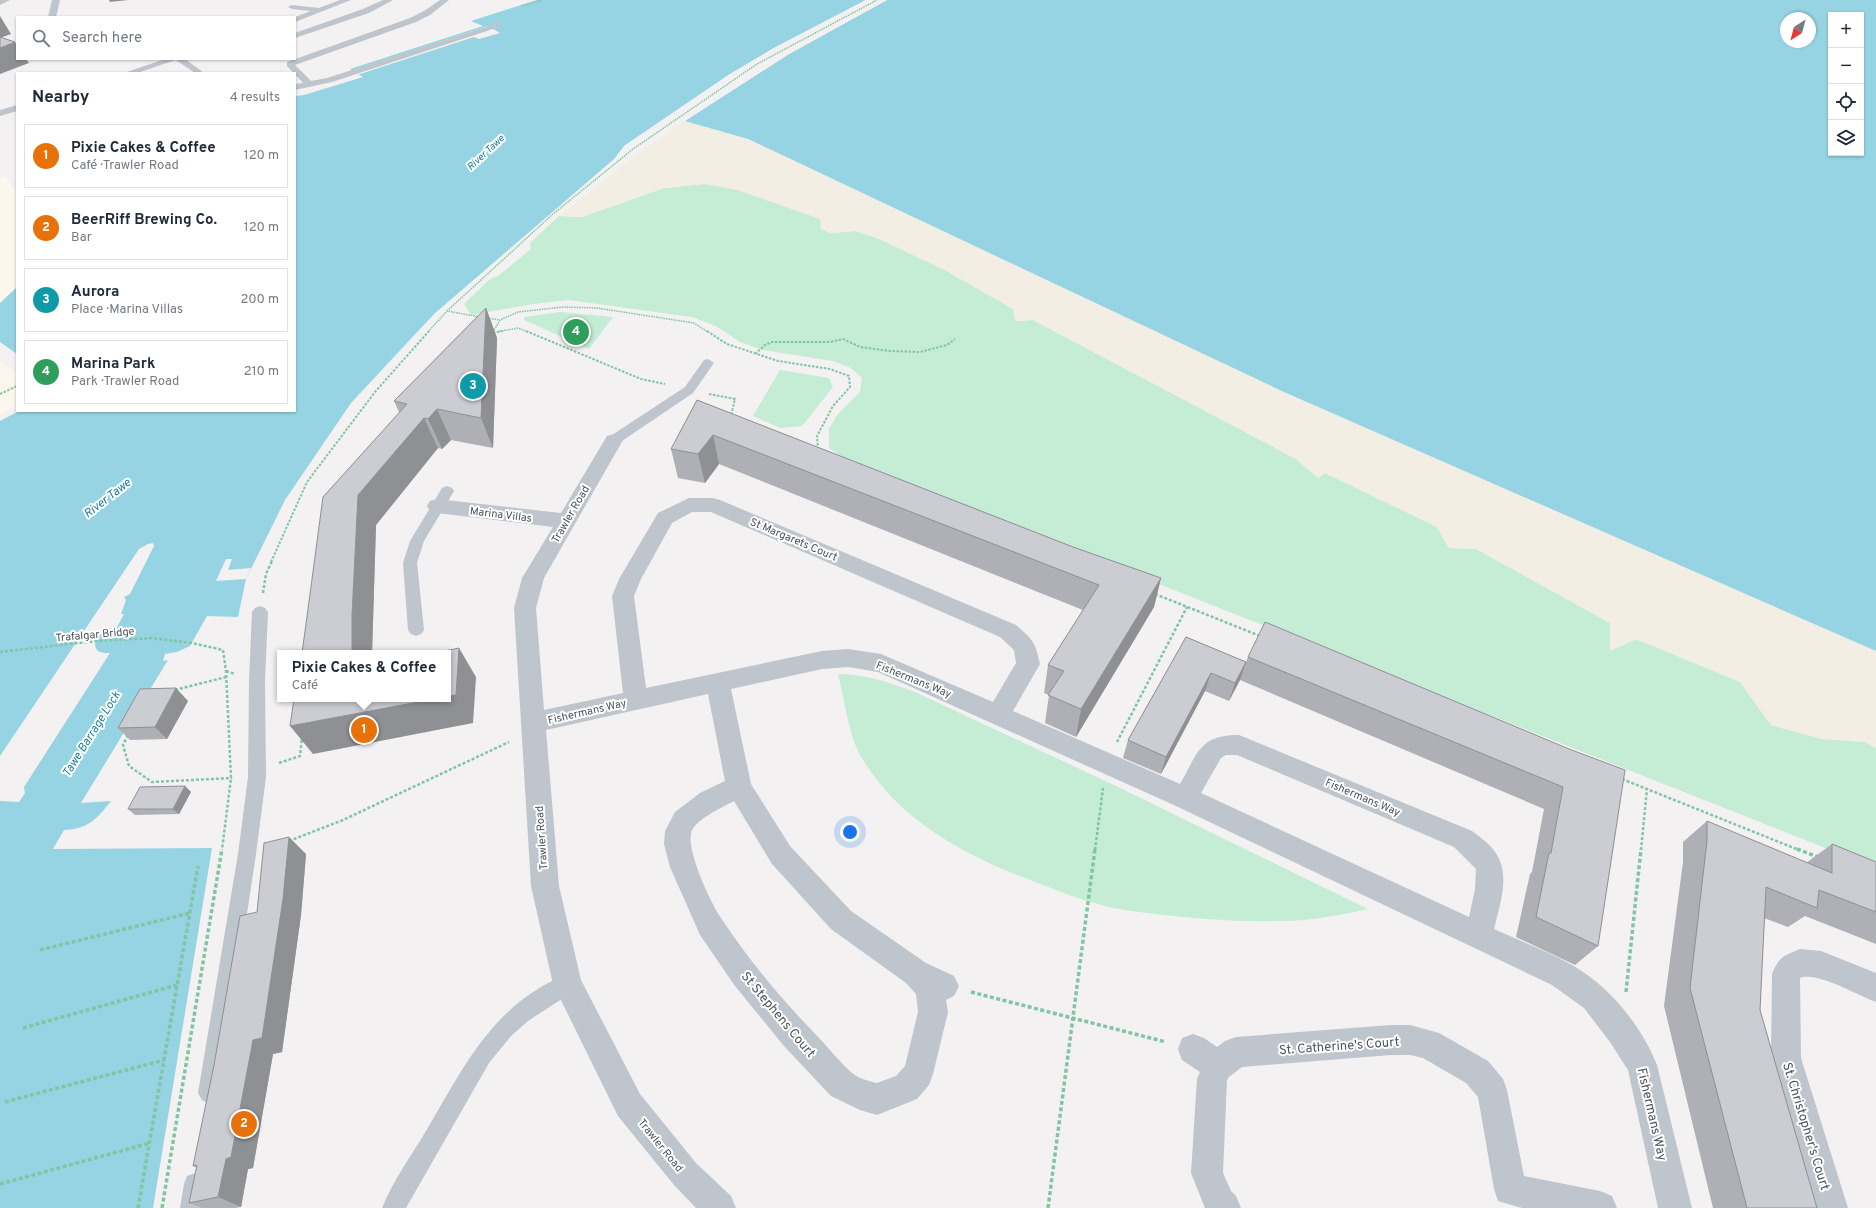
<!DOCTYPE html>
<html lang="en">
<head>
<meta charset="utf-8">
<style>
	:root { --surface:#fff; --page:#f2f2f3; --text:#1f2937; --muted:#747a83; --line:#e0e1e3; --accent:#2c75d3 }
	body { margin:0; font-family:Overpass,sans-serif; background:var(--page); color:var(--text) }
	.controls { position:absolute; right:12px; top:12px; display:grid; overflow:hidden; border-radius:0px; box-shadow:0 1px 3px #0004 }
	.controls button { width:36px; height:36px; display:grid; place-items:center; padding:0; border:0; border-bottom:1px solid var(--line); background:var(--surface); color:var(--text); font:20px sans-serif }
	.compass { position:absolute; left:1780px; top:12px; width:36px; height:36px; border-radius:50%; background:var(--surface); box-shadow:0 1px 3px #0004; rotate:216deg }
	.you { position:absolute; left:850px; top:832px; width:14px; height:14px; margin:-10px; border:3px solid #fff; border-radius:50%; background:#1a73e8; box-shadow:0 0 0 6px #1a73e833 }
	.badge { display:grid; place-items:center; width:26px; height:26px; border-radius:50%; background:var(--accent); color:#fff; font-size:13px; font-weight:700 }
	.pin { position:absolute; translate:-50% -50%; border:2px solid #fff; box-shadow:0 1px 4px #0006 }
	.popup { position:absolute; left:277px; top:650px; width:174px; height:52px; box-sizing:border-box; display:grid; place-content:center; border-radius:0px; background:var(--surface); filter:drop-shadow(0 1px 3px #0005); font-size:13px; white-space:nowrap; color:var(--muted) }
	.popup b { font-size:15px; color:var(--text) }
	.popup::after { content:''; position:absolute; left:50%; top:100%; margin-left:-8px; border:8px solid transparent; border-top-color:var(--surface) }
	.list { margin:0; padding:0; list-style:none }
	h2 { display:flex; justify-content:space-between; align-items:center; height:52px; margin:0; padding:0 16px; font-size:17px }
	h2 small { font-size:13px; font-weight:400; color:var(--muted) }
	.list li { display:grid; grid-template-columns:26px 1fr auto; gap:12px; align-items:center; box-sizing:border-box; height:64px; margin:0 8px 8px; padding:0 8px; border:1px solid var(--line); border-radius:0px }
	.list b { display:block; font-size:15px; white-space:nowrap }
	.list p { margin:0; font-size:13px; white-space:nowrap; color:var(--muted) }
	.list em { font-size:13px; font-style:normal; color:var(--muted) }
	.icon { flex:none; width:22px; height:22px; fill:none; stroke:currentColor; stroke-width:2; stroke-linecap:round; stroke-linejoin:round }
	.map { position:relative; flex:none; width:1876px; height:1208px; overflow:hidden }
	.search { position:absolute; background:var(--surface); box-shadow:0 1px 3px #0004; left:16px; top:16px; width:280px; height:44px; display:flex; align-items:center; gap:10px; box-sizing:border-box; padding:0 14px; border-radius:0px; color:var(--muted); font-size:15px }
	.panel { position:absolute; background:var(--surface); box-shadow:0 1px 3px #0004; left:16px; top:72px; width:280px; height:340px; border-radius:0px }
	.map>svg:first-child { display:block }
	.commercial { fill:#fbf7ed }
	.green { fill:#c5ecd4 }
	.sand { fill:#f2eee4 }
	.water { fill:#96d4e4; fill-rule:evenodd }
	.pier { fill:#f3f1f1 }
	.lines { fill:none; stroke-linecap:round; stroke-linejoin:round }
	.path-far3 { stroke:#80c6a4; stroke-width:1.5; stroke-dasharray:1.5 1; stroke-linecap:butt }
	.path-far2 { stroke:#80c6a4; stroke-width:2; stroke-dasharray:2.5 1.5; stroke-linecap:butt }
	.path-far1 { stroke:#80c6a4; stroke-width:2.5; stroke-dasharray:3 2; stroke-linecap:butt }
	.path { stroke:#80c6a4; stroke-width:3.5; stroke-dasharray:4 2.5; stroke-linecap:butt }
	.lane { fill:#bec5cc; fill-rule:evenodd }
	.street { fill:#bec5cc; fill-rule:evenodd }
	.wall { fill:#afb0b5 }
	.shaded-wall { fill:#8e9094 }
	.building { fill:#cbcdd3; stroke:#8e9094 }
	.labels { text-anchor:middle; stroke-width:4; stroke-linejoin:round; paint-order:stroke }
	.far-water-label { font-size:10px; font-style:italic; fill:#1a7e98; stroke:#fff }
	.street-label { font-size:11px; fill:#4b545d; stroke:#fff }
	.water-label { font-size:12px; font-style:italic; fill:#1a7e98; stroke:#fff }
	.near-street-label { font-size:13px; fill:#4b545d; stroke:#fff }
</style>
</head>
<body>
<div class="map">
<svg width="1876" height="1208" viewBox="0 0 1876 1208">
	<rect width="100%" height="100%" fill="#f3f1f1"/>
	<!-- commercial -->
	<path class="commercial" d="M5 176 17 194V287L0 303V178Z
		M0 362 17 373V405L0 415Z"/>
	<!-- green -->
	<path class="green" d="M705 184 738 190 821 219V229L830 233 856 231 877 238 945 270 1013 309 1016 321 1033 320 1296 459 1318 478 1325 473 1437 527 1449 548 1476 549 1610 623V650L1636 639 1740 682 1771 725 1822 739 1865 742 1876 748V868L848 461 829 448V429L837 415 860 392 862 378 851 368 833 361 763 350 740 342 716 326 692 317 569 300 533 304 471 315 464 304 490 279 498 276 531 249 530 243 559 216 582 217 664 188Z
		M560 312 613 317 589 349 524 320V317Z
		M780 370 829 378 833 387 802 426 780 428 753 416Z
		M838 674C866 674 891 683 917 693L1116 786 1368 909C1340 915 1310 921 1282 921 1239 922 1198 919 1156 914 1142 912 1128 911 1114 908 1090 903 1066 894 1043 885 972 859 900 824 860 755 849 735 844 697 838 674Z"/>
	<!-- sand -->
	<path class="sand" d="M685 121 748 139 1284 392 1876 651V748L1865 742 1822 739 1771 725 1740 682 1637 639 1610 651V623L1476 549 1449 548 1437 527 1325 473 1318 478 1296 459 1033 320 1015 321 1013 309 945 270 877 238 856 231 830 233 821 229 820 219 738 190 705 184 664 188 582 217 559 216 636 155Z"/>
	<!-- water -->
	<path class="water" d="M537 0H866L774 48 730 74 624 146 614 159 434 314 351 403 285 500 246 579 238 617 207 616 190 646 177 652 165 654 163 661 168 660 81 803 111 801C97 819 88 829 64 830L53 849 212 848 153 1208H0V801L19 802 25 793 24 787 110 653C108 653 103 653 100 652 90 648 98 634 102 628L116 629 124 614H121L126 600 124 597 130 594 154 546 153 543 148 544 139 549 0 756V421L19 411H295V96L304 95 363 77 350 69 483 26 471 21Z
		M887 0H1876V651L1284 392 748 139 685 121 789 54ZM1831 15H1861V153H1831ZM1786 18H1810V42H1786Z
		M17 287V354L0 342V303Z"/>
	<!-- pier -->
	<path class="pier" d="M866 0H868L867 2 775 50 731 75 627 147 624 146 730 74 774 48Z
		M883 0H887L789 54 683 122 684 119 788 52Z
		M488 26 500 33 479 39 474 37 357 75 350 71Z
		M226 559H232L228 570 251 568 246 579 216 581Z"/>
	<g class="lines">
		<!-- path-far3 -->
		<path class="path-far3" d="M522 6 542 0
			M447 311 553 214 633 149 757 64 877 0
			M487 318 500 320
			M428 332 447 311 480 317
			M493 332 500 320 518 312 563 307 597 308 694 323 708 332
			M497 332 518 328 528 332"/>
		<!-- path-far2 -->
		<path class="path-far2" d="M526 331 641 379 665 384
			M707 331 727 344 778 361 830 369 849 376 850 387 833 406 817 436 818 449
			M493 333 502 331
			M493 333 494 331
			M755 354 765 345 772 342H830L843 339 860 347 891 351 920 352 947 345 955 339
			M0 394 17 386
			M709 394 735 399 731 416
			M271 562 307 482 375 392 429 331"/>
		<!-- path-far1 -->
		<path class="path-far1" d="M263 593 266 574 272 561
			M1155 594 1260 636
			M0 652 96 641 152 638 192 643 223 650 226 671 231 778 222 850
			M226 671 235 674
			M175 690 226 677
			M128 735 123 745 129 766 152 782 232 778
			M1117 742 1187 607
			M279 763 300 756 302 737
			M1622 779 1799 850
			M289 841 343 820 509 742
			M1095 850 1103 788
			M1641 850 1647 789"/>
		<!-- path -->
		<path class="path" d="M1797 849 1818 857
			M40 950 190 913
			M971 992 1166 1042
			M1626 992 1641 849
			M23 1028 177 985
			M5 1102 164 1060
			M0 1184 150 1143
			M138 1208 198 866
			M162 1208 222 849
			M1048 1208 1095 849"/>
		<!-- lane -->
		<path class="lane" d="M0 0H10L0 5Z
			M52 0H60L56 17H48Z
			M340 0H351L295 22V17L311 11 292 9 288 7 292 5 319 8Z
			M383 0H393L369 13 295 38V33L363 9Z
			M440 0H449L430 15 416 22 295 65 311 81 327 78 495 24H501L502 26 332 82 295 90V84L303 83 287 66V62L410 18 424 11Z
			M165 59H185L204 73H195L176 60 137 73H124Z
			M17 105V111L0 116V110Z
			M708 359 714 363 693 393 619 443H609L608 440 609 437 685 387 704 360Z
			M447 486 452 488 454 491 424 541 417 563 424 630 421 634 416 636 411 634 408 630 403 563 410 541 442 488Z
			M260 606 265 608 268 612 265 680 266 777 256 854 220 1093 216 1100 209 1104 202 1100 198 1093 238 854 248 777 249 680 252 612 255 608Z
			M567 974 574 977 577 984 574 991 528 1021 511 1036 489 1063 406 1208H382C393 1181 411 1156 426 1131 464 1067 492 1005 567 974Z
			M195 1173 203 1176 206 1184 202 1208H180L184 1184 187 1176Z"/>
		<!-- street -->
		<path class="street" d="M614 434 621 436 623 440 544 578 536 608 544 710 623 693 612 596 619 579 658 513 689 498H713L720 500 1016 625C1033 640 1035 641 1040 664L1013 711 1180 784C1198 753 1199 735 1239 735L1472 831C1480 837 1489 843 1495 852 1511 874 1500 904 1494 929 1520 941 1547 951 1572 965 1609 986 1641 1025 1657 1065L1692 1208H1658L1628 1070 1610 1042 1584 1008 1552 985 1176 806 878 672 848 667 822 669 731 689 751 784 790 846 851 911 926 963 954 976 959 986 954 996 946 1000 948 1012 933 1074 929 1085 917 1099 877 1115 860 1110 831 1096 784 1046 735 986 700 935 670 867 664 844 665 831 675 812 700 793 725 781 708 694 546 730 559 886 581 980 640 1094 696 1163 731 1196 736 1208H696L674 1185 618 1116 553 984 531 886 514 608 522 578 553 527 437 513 430 511 427 506 430 501 437 499 561 513 607 436ZM692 512H711L1000 637 1014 650 1016 663 993 702 881 654 848 649 822 651 646 688 634 596 641 579 672 523ZM1226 755H1237L1454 847 1476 869 1475 889 1469 917 1201 793 1221 758ZM734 801 772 864 831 929 906 983 916 994 918 1012 905 1066 896 1076 877 1083C869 1081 859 1079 852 1073 841 1063 831 1051 821 1040 784 1002 750 962 721 918 710 902 687 852 691 833 694 820 723 807 734 801Z
			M1800 949 1821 951 1876 973V1002C1859 996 1817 971 1800 978L1801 1058 1848 1208H1814L1771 1058 1772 974C1779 957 1783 956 1800 949Z
			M1391 1025H1410L1439 1033 1488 1061 1503 1079 1507 1090 1524 1176 1600 1191 1612 1196 1617 1208H1522L1498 1201 1494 1189 1478 1097 1466 1083 1423 1058 1410 1055H1391L1242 1067 1229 1077 1227 1080 1223 1173 1231 1191 1236 1196 1241 1208H1205L1191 1173 1197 1079 1200 1072 1182 1060 1178 1049 1182 1038 1193 1034 1204 1038 1217 1047 1225 1041 1236 1037Z"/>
	</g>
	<!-- wall -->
	<path class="wall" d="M486 308 497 338 493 448 451 440 442 449 438 448 376 525 372 653H302L399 412 394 401Z
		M697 400 1073 547 1161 578 1154 607 1076 737 1045 723 1049 695 1044 693 1048 665 1083 610 719 464 705 483 678 478 671 449Z
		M1186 637 1246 662 1248 657 1569 749 1598 946 1575 965 1516 937 1530 874 1532 872 1544 809 1240 680 1229 701 1205 691 1161 774 1123 758 1128 740Z
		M188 701 167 739 130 740 118 728Z
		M185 786 191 792 179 814 135 815 128 809Z
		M1707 821 1806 863 1832 844 1876 862V944L1805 916 1788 927 1764 918 1760 1010 1817 1208H1713L1664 1006 1683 862V842Z
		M306 854 301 915 282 1052 273 1054 253 1168 248 1169 241 1207 235 1208H202L189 1203 197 1168 193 1166 257 912Z"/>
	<!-- shaded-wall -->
	<path class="shaded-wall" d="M109 0H128L110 2Z
		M0 16 11 34 0 38Z
		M15 42 17 45V59H26L29 63 0 74V48Z
		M486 308 497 338 493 448 481 418Z
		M437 409 451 440 442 449 428 419Z
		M424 418 438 448 376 525 372 653H352V615L358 495Z
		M713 435 719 464 705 483 698 454Z
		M1161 578 1154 607 1076 737 1081 709Z
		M459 648 476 677 473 723 313 754 290 726 434 699H448V696Z
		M1246 662 1240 680 1229 701 1235 683Z
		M1211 673 1205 691 1161 774 1166 757Z
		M176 688 188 701 167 739 155 727Z
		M185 786 191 792 179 814 173 809Z
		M289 837 306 854 301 915 282 1052 273 1054 253 1168 248 1169 241 1207 218 1197Z"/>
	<!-- building -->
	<path class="building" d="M0 37 15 42 0 48Z
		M486 308 481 418 437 409 428 419 424 418 358 495 352 615V653H302L306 624 323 497 407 404 394 401Z
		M697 400 1073 547 1161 578 1081 709 1048 695 1064 671 1048 665 1099 585 713 435 698 454 671 449Z
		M1265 622 1569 749 1625 770 1598 946 1536 917 1549 853H1551L1563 787 1248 657Z
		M1186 637 1246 662 1235 683 1211 673 1166 757 1128 740Z
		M459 648 456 695 448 696V653H435Z
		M176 688 155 727 118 728 140 689Z
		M294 699H434L290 726Z
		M185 786 173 809H128L140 787Z
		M1707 821 1832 873V844L1876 862V912L1819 890 1817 908 1766 887 1760 1010 1817 1208H1747L1690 988 1707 841Z
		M289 837 283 899 262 1038 253 1040 231 1157 226 1159 218 1197 189 1203 197 1165 193 1166 214 1065 240 916 257 912 264 843Z"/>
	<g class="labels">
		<!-- far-water labels -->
		<g class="far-water-label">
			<text transform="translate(485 152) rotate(-43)" y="4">River Tawe</text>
		</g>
		<!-- street labels -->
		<g class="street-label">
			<text transform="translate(501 514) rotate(7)" y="4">Marina Villas</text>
			<text transform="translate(570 514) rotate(-60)" y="4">Trawler Road</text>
			<text transform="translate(794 539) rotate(23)" y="4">St Margarets Court</text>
			<text transform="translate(95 634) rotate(-5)" y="4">Trafalgar Bridge</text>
			<text transform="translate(914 679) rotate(22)" y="4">Fishermans Way</text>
			<text transform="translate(587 711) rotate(-13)" y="4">Fishermans Way</text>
			<text transform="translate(1363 797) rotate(23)" y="4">Fishermans Way</text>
			<text transform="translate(541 838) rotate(-94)" y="4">Trawler Road</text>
			<text transform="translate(661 1145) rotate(51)" y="4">Trawler Road</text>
		</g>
		<!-- water labels -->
		<g class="water-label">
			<text transform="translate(107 498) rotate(-38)" y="4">River Tawe</text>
			<text transform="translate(91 734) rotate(-58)" y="4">Tawe Barrage Lock</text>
		</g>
		<!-- near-street labels -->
		<g class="near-street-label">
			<text transform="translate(779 1014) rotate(50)" y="5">St Stephens Court</text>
			<text transform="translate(1339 1045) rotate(-4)" y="5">St. Catherine's Court</text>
			<text transform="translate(1653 1114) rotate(77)" y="5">Fishermans Way</text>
			<text transform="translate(1807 1126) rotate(73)" y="5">St. Christopher's Court</text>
		</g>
	</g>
</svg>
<div class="controls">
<button>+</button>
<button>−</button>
<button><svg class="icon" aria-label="locate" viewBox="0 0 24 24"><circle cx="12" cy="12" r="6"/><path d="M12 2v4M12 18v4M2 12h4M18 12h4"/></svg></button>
<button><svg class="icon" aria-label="layers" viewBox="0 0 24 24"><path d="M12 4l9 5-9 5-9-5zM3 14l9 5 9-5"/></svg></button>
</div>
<svg class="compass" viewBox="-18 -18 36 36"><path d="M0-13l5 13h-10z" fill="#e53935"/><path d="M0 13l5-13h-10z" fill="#747a83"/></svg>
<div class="you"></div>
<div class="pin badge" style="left:364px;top:730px;background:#e8710a">1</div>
<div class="popup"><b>Pixie Cakes &amp; Coffee</b>Café</div>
<div class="pin badge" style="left:244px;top:1124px;background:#e8710a">2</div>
<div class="pin badge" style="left:473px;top:386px;background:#0f9aa8">3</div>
<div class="pin badge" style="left:576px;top:332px;background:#2e9e5b">4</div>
<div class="search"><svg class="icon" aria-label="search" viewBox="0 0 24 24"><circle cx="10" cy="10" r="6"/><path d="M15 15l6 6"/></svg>Search here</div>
<section class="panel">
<h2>Nearby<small>4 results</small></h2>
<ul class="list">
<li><span class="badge" style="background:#e8710a">1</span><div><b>Pixie Cakes &amp; Coffee</b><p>Café · Trawler Road</p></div><em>120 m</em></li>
<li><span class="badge" style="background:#e8710a">2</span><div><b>BeerRiff Brewing Co.</b><p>Bar</p></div><em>120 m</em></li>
<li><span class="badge" style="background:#0f9aa8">3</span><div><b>Aurora</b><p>Place · Marina Villas</p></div><em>200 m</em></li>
<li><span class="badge" style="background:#2e9e5b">4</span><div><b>Marina Park</b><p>Park · Trawler Road</p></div><em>210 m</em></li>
</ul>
</section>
</div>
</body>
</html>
